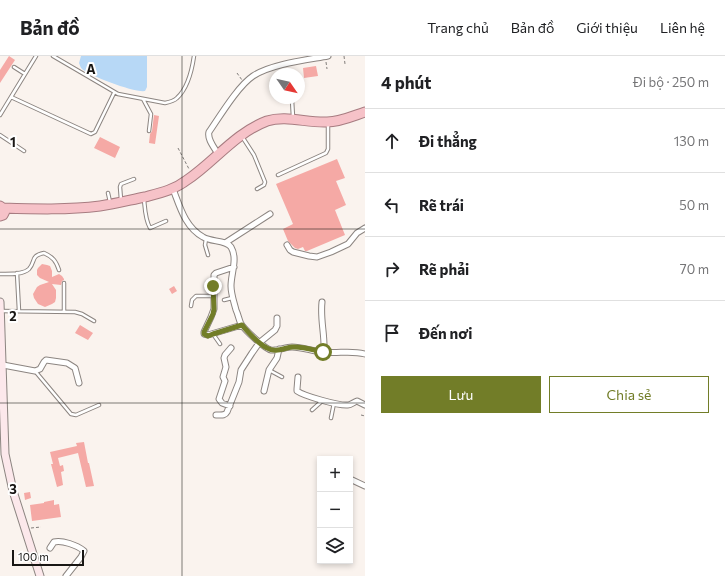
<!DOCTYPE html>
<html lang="vi">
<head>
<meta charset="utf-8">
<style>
	:root { --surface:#fff; --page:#f6f6f6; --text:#202124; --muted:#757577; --line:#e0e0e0; --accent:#727d28 }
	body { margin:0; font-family:Commissioner,sans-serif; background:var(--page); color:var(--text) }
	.controls { position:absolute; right:12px; bottom:12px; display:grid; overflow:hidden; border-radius:0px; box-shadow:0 2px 6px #0003 }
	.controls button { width:36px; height:36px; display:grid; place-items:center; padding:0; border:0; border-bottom:1px solid var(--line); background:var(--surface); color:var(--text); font:20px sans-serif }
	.compass { position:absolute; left:269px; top:12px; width:36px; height:36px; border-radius:50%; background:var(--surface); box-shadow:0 2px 6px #0003; rotate:124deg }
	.scale { position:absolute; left:12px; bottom:10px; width:72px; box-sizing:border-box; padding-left:4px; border:2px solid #181614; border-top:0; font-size:11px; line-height:14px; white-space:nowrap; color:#181614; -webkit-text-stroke:3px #fff; paint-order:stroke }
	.stop { position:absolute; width:12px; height:12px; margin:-9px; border:3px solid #727d28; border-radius:50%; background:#fff }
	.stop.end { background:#727d28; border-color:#fff; box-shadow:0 1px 4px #0008 }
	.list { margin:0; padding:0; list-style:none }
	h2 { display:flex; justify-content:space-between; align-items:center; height:52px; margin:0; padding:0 16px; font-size:17px }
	h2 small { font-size:13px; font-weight:400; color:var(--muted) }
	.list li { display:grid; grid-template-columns:26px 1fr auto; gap:12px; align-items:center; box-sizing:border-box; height:64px; padding:0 16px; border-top:1px solid var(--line) }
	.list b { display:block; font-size:15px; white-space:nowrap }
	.list em { font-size:13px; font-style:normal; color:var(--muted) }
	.actions { display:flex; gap:8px; padding:12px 16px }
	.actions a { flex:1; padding:9px 0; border:1px solid var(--accent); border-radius:0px; text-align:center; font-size:14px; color:var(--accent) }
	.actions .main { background:var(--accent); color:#fff }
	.icon { flex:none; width:22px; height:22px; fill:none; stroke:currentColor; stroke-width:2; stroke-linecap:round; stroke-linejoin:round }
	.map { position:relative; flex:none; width:365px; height:520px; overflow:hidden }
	header { display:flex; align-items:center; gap:24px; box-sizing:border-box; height:56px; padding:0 20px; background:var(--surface); border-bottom:1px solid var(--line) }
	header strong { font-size:19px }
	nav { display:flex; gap:22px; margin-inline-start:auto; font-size:14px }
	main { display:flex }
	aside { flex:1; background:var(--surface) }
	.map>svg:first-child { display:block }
	.water { fill:#b7d8f6 }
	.building { fill:#f5a9a5 }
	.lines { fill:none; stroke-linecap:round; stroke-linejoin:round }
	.service-casing { stroke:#8c8581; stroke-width:4.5 }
	.minor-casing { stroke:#8c8581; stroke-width:7 }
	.secondary-casing { stroke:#8c8581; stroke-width:9 }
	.trunk-casing { stroke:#a77c81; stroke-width:11 }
	.path { stroke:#827e7b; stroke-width:1; stroke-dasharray:3 2; stroke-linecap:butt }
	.service { stroke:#fff; stroke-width:2.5 }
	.minor { stroke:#fff; stroke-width:5 }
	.secondary { stroke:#fce8eb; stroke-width:7 }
	.trunk { stroke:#f6c2c8; stroke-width:9 }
	.route { stroke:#727d28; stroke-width:5 }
	.grid { fill:none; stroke:#181614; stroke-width:1; stroke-opacity:0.55 }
	.grid-label { font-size:13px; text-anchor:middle; font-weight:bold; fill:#181614; stroke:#fff; stroke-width:4; stroke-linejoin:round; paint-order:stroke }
</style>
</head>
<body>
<header>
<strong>Bản đồ</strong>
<nav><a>Trang chủ</a><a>Bản đồ</a><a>Giới thiệu</a><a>Liên hệ</a></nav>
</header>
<main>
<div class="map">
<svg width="365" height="520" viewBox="0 0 365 520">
	<rect width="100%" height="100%" fill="#faf3ee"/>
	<!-- water -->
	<path class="water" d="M81 0H147V31L145 35C135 37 90 20 82 13 80 11 80 9 79 7Z"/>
	<!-- building -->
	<path class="building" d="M9 0 15 4 0 27V14Z
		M316 10 318 20 304 22 303 12Z
		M154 59 159 60 155 88 149 87 150 78 152 75Z
		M100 81 120 91 115 102 94 92Z
		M337 103 345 122 336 125 346 149 335 154 345 179 307 195H305L303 191 298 193 295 192 288 185 283 173 293 168 276 128Z
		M42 208 47 209 50 210 52 215V221L59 218 62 220 64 223V224L62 225 61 229 52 228 56 234V242L55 246 52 248 45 251 38 248 34 242 33 238 37 231 40 229 49 226 40 222 37 219V214L38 212Z
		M174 230 177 235 172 238 169 233Z
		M80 269 93 277 88 284 75 277Z
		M84 386 88 407H89L94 430 86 431 78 397 58 402 60 410 63 409 64 415 61 416 63 429 57 431 51 408H53L50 396 77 390 76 387Z
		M30 436 31 442 25 444 24 437Z
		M54 444V449L59 448 61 461 32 465 30 449 44 447V446Z"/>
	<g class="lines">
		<!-- service casing -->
		<g class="service-casing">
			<path id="service" d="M53 0 118 38 165 47C170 46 174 45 177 42 188 32 192 14 194 0
				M14 11 25 18
				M11 41 91 78 95 76 114 37
				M143 43 151 58 149 75
				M292 44 293 61
				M0 59 36 0
				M0 79 24 95
				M243 82 254 99 265 126 264 129 257 133
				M278 119 326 97 328 93V69
				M108 137 110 146
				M144 143C145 153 145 163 150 172L166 165
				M121 144 120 131 121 128 134 123
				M206 183 205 189 208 199
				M17 217 19 255
				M0 218C8 218 23 219 29 213 36 205 30 200 44 197 53 201 56 205 59 214
				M64 227V256
				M224 244 232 242
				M191 250 192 244 196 240H213
				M1 255 75 256 82 258 94 265
				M213 278 220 288
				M269 314 282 321
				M35 315 71 358 76 359 99 349
				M312 354 322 345
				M331 362 334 347"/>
		</g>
		<!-- minor casing -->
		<g class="minor-casing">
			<path id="minor" d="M218 98C214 91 207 83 209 76 220 60 238 30 253 20 271 8 306 4 328 0
				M173 133C180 151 185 171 203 181 211 186 226 184 231 191 238 203 231 217 231 230 231 238 234 246 236 254 238 258 239 264 241 268 245 274 265 293 271 294 278 295 285 291 292 291 302 291 312 295 322 296 337 298 351 294 365 298
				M225 187 270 158
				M287 189 290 194 293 196 309 200 317 201 331 196 348 188 357 177 365 172
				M234 211 216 217 214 219V253L211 261 204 276V278L208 279 242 269
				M322 246C320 263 325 279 324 296
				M3 309 35 315 40 313 44 306 46 304 67 307 75 312 79 327
				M298 321 297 333V335C304 340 339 350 348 349 351 349 354 346 357 345L365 349
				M264 335 269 314 277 302 279 293
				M230 350 222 347 219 343 225 325 223 321 226 311 224 302 225 299 231 292
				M216 359C221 359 225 360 227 356L239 326 241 314 252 297 259 287 275 274 277 270V262
				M350 423 365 430
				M50 492 54 486C62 484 77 489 84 495L81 501 66 520"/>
		</g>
		<!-- secondary casing -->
		<g class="secondary-casing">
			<path id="secondary" d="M0 246 5 398 13 435 40 520"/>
		</g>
		<!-- trunk casing -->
		<g class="trunk-casing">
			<path id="trunk" d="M0 150 3 152 5 155 3 159 0 160
				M3 152C35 153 68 154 100 150 115 148 130 144 145 141 160 137 174 134 187 124 214 106 235 77 267 65 286 59 307 67 327 66 340 66 353 60 365 56"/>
		</g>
		<!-- path -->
		<path class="path" d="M344 0 345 8
			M326 6 327 13
			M237 17 242 24
			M178 92 189 113
			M361 359 365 360
			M31 472 41 471"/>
		<!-- service -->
		<use href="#service" class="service"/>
		<!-- minor -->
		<use href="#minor" class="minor"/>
		<!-- secondary -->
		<use href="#secondary" class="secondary"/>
		<!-- trunk -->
		<use href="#trunk" class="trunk"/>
	</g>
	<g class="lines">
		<!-- route -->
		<path class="route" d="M213 230 214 253 213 258 204 276V278L208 280 213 278 242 269C249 277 257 287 267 292 275 297 284 292 292 291 302 290 313 294 323 296"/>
	</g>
	<!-- grid -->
	<path class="grid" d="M182 0V520M0 173H365M0 347H365"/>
	<g class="grid-label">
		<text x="91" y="18">A</text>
		<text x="13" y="91">1</text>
		<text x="13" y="265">2</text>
		<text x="13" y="438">3</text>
	</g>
</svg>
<div class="controls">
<button>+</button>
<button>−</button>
<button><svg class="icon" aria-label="layers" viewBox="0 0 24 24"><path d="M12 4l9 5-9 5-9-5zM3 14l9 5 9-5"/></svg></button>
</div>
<svg class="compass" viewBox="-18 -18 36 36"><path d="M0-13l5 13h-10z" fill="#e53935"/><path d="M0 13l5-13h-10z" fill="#757577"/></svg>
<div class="scale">100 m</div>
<div class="stop" style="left:323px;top:296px"></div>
<div class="stop end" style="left:213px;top:230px"></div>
</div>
<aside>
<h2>4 phút<small>Đi bộ · 250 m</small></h2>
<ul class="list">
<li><svg class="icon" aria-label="ahead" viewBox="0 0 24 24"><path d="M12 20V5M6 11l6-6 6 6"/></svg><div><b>Đi thẳng</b></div><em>130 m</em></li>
<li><svg class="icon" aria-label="left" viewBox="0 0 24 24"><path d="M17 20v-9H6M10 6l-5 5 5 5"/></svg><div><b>Rẽ trái</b></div><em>50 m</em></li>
<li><svg class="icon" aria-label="right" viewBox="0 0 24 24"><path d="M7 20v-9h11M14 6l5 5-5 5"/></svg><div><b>Rẽ phải</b></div><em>70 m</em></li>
<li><svg class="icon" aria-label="arrive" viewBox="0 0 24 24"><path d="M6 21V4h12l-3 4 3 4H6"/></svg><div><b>Đến nơi</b></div></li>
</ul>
<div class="actions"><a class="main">Lưu</a><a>Chia sẻ</a></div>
</aside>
</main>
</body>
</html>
